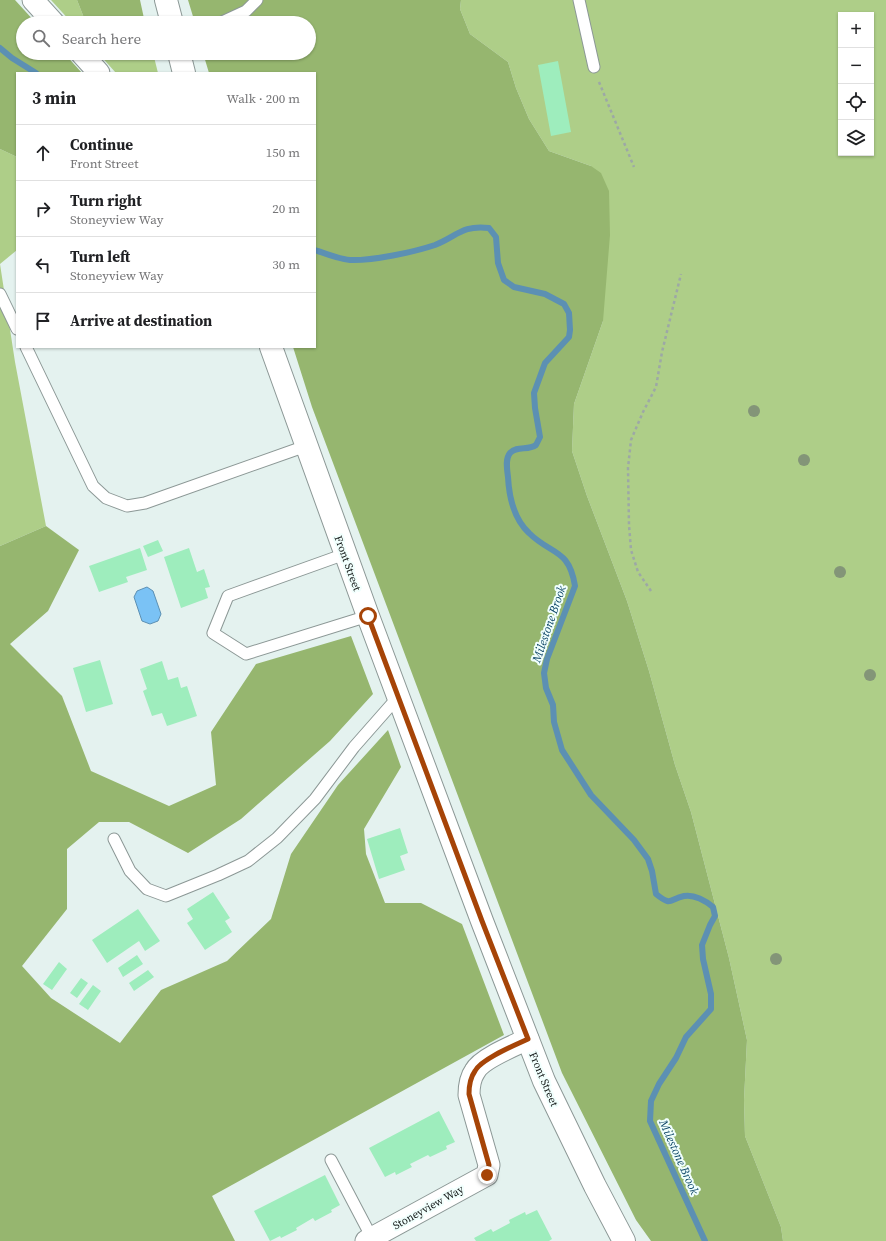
<!DOCTYPE html>
<html lang="en">
<head>
<meta charset="utf-8">
<style>
	:root { --surface:#fff; --page:#f6f6f6; --text:#202124; --muted:#757577; --line:#e0e0e0 }
	body { margin:0; font-family:"Source Serif 4",serif; background:var(--page); color:var(--text) }
	.controls { position:absolute; right:12px; top:12px; display:grid; overflow:hidden; border-radius:0px; box-shadow:0 1px 3px #0004 }
	.controls button { width:36px; height:36px; display:grid; place-items:center; padding:0; border:0; border-bottom:1px solid var(--line); background:var(--surface); color:var(--text); font:20px sans-serif }
	.stop { position:absolute; width:12px; height:12px; margin:-9px; border:3px solid #a64407; border-radius:50%; background:#fff }
	.stop.end { background:#a64407; border-color:#fff; box-shadow:0 1px 4px #0008 }
	.list { margin:0; padding:0; list-style:none }
	h2 { display:flex; justify-content:space-between; align-items:center; height:52px; margin:0; padding:0 16px; font-size:17px }
	h2 small { font-size:13px; font-weight:400; color:var(--muted) }
	.list li { display:grid; grid-template-columns:26px 1fr auto; gap:12px; align-items:center; box-sizing:border-box; height:56px; padding:0 16px; border-top:1px solid var(--line) }
	.list b { display:block; font-size:15px; white-space:nowrap }
	.list p { margin:0; font-size:13px; white-space:nowrap; color:var(--muted) }
	.list em { font-size:13px; font-style:normal; color:var(--muted) }
	.icon { flex:none; width:22px; height:22px; fill:none; stroke:currentColor; stroke-width:2; stroke-linecap:round; stroke-linejoin:round }
	.map { position:relative; flex:none; width:886px; height:1241px; overflow:hidden }
	.search { position:absolute; background:var(--surface); box-shadow:0 1px 3px #0004; left:16px; top:16px; width:300px; height:44px; display:flex; align-items:center; gap:10px; box-sizing:border-box; padding:0 14px; border-radius:22px; color:var(--muted); font-size:15px }
	.panel { position:absolute; background:var(--surface); box-shadow:0 1px 3px #0004; left:16px; top:72px; width:300px; height:276px; border-radius:0px }
	.map>svg:first-child { display:block }
	.green { fill:#aece88; fill-rule:evenodd }
	.forest { fill:#96b66f }
	.water { fill:#7ac2f5; stroke:#5c90b3 }
	.lines { fill:none; stroke-linecap:round; stroke-linejoin:round }
	.stream { stroke:#5c90b3; stroke-width:6 }
	.building { fill:#9eedbd }
	.lane-casing { stroke:#8c9896; stroke-width:13 }
	.street-casing { stroke:#8c9896; stroke-width:23 }
	.secondary-casing { stroke:#8c9896; stroke-width:24 }
	.path { stroke:#9da8a6; stroke-width:2.5; stroke-dasharray:3 3; stroke-linecap:butt }
	.lane { stroke:#fff; stroke-width:11 }
	.street { stroke:#fff; stroke-width:21 }
	.secondary { stroke:#fff; stroke-width:22 }
	.tree { fill:#839578 }
	.route { stroke:#a64407; stroke-width:5 }
	.labels { text-anchor:middle; stroke-width:4; stroke-linejoin:round; paint-order:stroke }
	.street-label { font-size:11px; fill:#151a19; stroke:#f1fffd }
	.water-label { font-size:12px; font-style:italic; fill:#0d4667; stroke:#f1fffd }
</style>
</head>
<body>
<div class="map">
<svg width="886" height="1241" viewBox="0 0 886 1241">
	<rect width="100%" height="100%" fill="#e4f2ef"/>
	<!-- green -->
	<path class="green" d="M51 0H77L86 23H72Z
		M461 0H886V1241H783L781 1227 745 1136 744 1100 747 1040 729 958 691 812 675 765 649 671 627 601 587 496 572 451 574 404 603 321 591 166 549 151 529 119 516 88 508 62 470 34 460 9ZM841 15H871V153H841Z
		M98 53H153L158 73H116Z
		M0 149 17 157V250L0 264 15 362 46 526 0 546Z"/>
	<!-- forest -->
	<path class="forest" d="M0 0H15L36 23H23V53H64L82 73H17V157L0 149Z
		M77 0H140L145 23H86Z
		M188 0H461L460 9 470 34 508 62 516 88 529 119 549 151 591 166 601 173 609 191 610 235 603 321 574 404 572 451 587 496 627 601 649 671 675 765 691 812 729 958 747 1040 744 1100 745 1136 781 1227 783 1241H651L636 1220 562 1073 312 407 293 347H315V73H209L203 53H309V23H195Z
		M46 526 79 550 48 611 10 644 62 696 91 771 169 806 216 785 211 732 256 664 351 636 373 694 330 741 241 819 188 853 129 822H99L67 849V909L22 966 51 998 120 1043 161 990 227 961 271 919 291 854 338 785 388 730 401 767 364 829 366 854 385 903H421L462 924 504 1035 212 1196 235 1241H0V546Z"/>
	<!-- water -->
	<path class="water" d="M147 587 153 591 161 614 158 621 150 624 142 621 134 597 137 591Z"/>
	<g class="lines">
		<!-- stream -->
		<path class="stream" d="M0 48 12 58 36 73
			M315 250C326 254 339 259 350 260 372 261 414 252 435 245 458 236 461 225 489 228L496 237 498 263 504 280 514 287 545 294 564 304 569 313 570 330 569 337 545 363 534 393 535 408 540 437C539 439 537 443 536 445 528 451 517 445 510 453 505 459 507 469 508 477 509 496 514 519 529 533 551 555 569 548 575 586L547 659 544 673 546 688 553 705 554 722 562 750 591 795 634 840 648 859 652 871 656 894C672 907 669 899 684 896 694 894 706 901 713 907L715 916 710 925 702 945 703 959 711 994V1009L686 1037 676 1058 659 1084 651 1101 650 1121 705 1241"/>
	</g>
	<!-- building -->
	<path class="building" d="M558 61 571 132 551 136 538 65Z
		M158 540 163 551 148 557 143 546Z
		M140 548 147 570 126 577 128 582 99 592 89 566Z
		M189 548 197 572 204 569 210 587 205 588 208 598 181 608 164 557Z
		M100 660 113 704 86 712 73 668Z
		M162 661 168 680 178 677 181 688 187 686 197 716 167 726 162 713 152 716 143 691 147 689 140 669Z
		M400 828 408 853 400 856 405 870 379 879 367 839Z
		M213 892 230 918 225 921 232 932 205 950 187 923 193 919 187 909Z
		M138 909 160 941 145 951 139 941 107 963 92 940Z
		M137 955 143 964 123 977 118 968Z
		M59 962 67 969 52 990 43 984Z
		M148 970 154 977 134 991 129 983Z
		M81 978 88 983 77 998 70 993Z
		M93 985 101 991 88 1010 79 1004Z
		M439 1111 455 1142 446 1146 447 1149 430 1157 428 1155 410 1164 412 1167 396 1175 395 1172 385 1177 369 1148Z
		M325 1175 340 1205 331 1210 332 1212 315 1221 313 1218 296 1228 297 1230 281 1238 280 1236 270 1241 254 1211Z
		M537 1210 552 1239 549 1241H476L474 1238 491 1229 493 1232 510 1223 509 1220 525 1212 526 1215Z"/>
	<g class="lines">
		<!-- lane casing -->
		<g class="lane-casing">
			<path id="lane" d="M579 0 594 67
				M220 23 246 11 257 0
				M0 294 17 329
				M26 347 93 486 106 498 127 506 145 503 306 446
				M345 554 228 596 213 633 246 654 368 616
				M114 839 130 871 147 889 166 896 218 875 248 861 277 838 315 799 354 747 398 697
				M331 1160 372 1238"/>
		</g>
		<!-- street casing -->
		<g class="street-casing">
			<path id="street" d="M33 0 54 23
				M81 53 99 73
				M366 1241 487 1175 489 1165 469 1095C469 1086 470 1078 475 1071 481 1059 515 1045 528 1039"/>
		</g>
		<!-- secondary casing -->
		<g class="secondary-casing">
			<path id="secondary" d="M166 0 172 23
				M179 53 184 73
				M271 347 368 616 482 921 544 1081 595 1186 624 1241"/>
		</g>
		<!-- path -->
		<path class="path" d="M599 82 634 167
			M651 591 638 572 631 550 629 525 628 468 631 440 643 412 656 387 662 352 681 274"/>
		<!-- lane -->
		<use href="#lane" class="lane"/>
		<!-- street -->
		<use href="#street" class="street"/>
		<!-- secondary -->
		<use href="#secondary" class="secondary"/>
	</g>
	<!-- trees -->
	<g class="tree">
		<circle cx="754" cy="411" r="6"/>
		<circle cx="804" cy="460" r="6"/>
		<circle cx="840" cy="572" r="6"/>
		<circle cx="870" cy="675" r="6"/>
		<circle cx="776" cy="959" r="6"/>
	</g>
	<g class="lines">
		<!-- route -->
		<path class="route" d="M368 616 482 921 528 1039C515 1045 481 1059 475 1071 470 1078 469 1086 469 1094L489 1165 487 1175"/>
	</g>
	<g class="labels">
		<!-- street labels -->
		<g class="street-label">
			<text transform="translate(348 563) rotate(70)" y="4">Front Street</text>
			<text transform="translate(544 1079) rotate(67)" y="4">Front Street</text>
			<text transform="translate(428 1207) rotate(-29)" y="4">Stoneyview Way</text>
		</g>
		<!-- water labels -->
		<g class="water-label">
			<text transform="translate(549 624) rotate(-71)" y="4">Milestone Brook</text>
			<text transform="translate(679 1157) rotate(66)" y="4">Milestone Brook</text>
		</g>
	</g>
</svg>
<div class="controls">
<button>+</button>
<button>−</button>
<button><svg class="icon" aria-label="locate" viewBox="0 0 24 24"><circle cx="12" cy="12" r="6"/><path d="M12 2v4M12 18v4M2 12h4M18 12h4"/></svg></button>
<button><svg class="icon" aria-label="layers" viewBox="0 0 24 24"><path d="M12 4l9 5-9 5-9-5zM3 14l9 5 9-5"/></svg></button>
</div>
<div class="stop" style="left:368px;top:616px"></div>
<div class="stop end" style="left:487px;top:1175px"></div>
<div class="search"><svg class="icon" aria-label="search" viewBox="0 0 24 24"><circle cx="10" cy="10" r="6"/><path d="M15 15l6 6"/></svg>Search here</div>
<section class="panel">
<h2>3 min<small>Walk · 200 m</small></h2>
<ul class="list">
<li><svg class="icon" aria-label="ahead" viewBox="0 0 24 24"><path d="M12 20V5M6 11l6-6 6 6"/></svg><div><b>Continue</b><p>Front Street</p></div><em>150 m</em></li>
<li><svg class="icon" aria-label="right" viewBox="0 0 24 24"><path d="M7 20v-9h11M14 6l5 5-5 5"/></svg><div><b>Turn right</b><p>Stoneyview Way</p></div><em>20 m</em></li>
<li><svg class="icon" aria-label="left" viewBox="0 0 24 24"><path d="M17 20v-9H6M10 6l-5 5 5 5"/></svg><div><b>Turn left</b><p>Stoneyview Way</p></div><em>30 m</em></li>
<li><svg class="icon" aria-label="arrive" viewBox="0 0 24 24"><path d="M6 21V4h12l-3 4 3 4H6"/></svg><div><b>Arrive at destination</b></div></li>
</ul>
</section>
</div>
</body>
</html>
